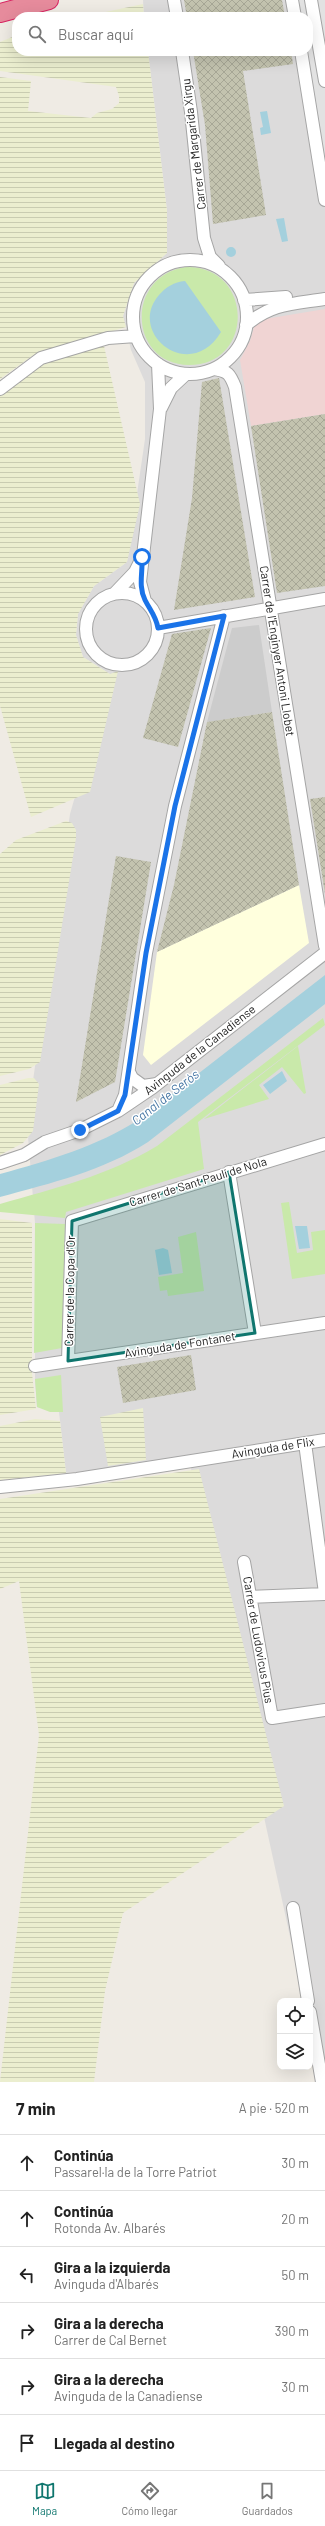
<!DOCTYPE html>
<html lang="es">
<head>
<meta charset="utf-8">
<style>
	:root { --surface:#fff; --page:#f6f6f6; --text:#222; --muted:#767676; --line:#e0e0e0; --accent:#0f766e }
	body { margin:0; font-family:Barlow,sans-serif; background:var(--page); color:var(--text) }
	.controls { position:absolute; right:12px; bottom:12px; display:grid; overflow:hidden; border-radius:8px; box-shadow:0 4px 16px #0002 }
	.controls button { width:36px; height:36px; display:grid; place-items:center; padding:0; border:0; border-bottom:1px solid var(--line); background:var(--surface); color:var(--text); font:20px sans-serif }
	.stop { position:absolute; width:12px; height:12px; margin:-9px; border:3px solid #1a73e8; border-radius:50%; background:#fff }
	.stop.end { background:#1a73e8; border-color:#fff; box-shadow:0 1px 4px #0008 }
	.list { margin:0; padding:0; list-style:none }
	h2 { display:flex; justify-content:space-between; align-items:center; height:52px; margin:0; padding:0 16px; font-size:17px }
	h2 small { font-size:13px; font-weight:400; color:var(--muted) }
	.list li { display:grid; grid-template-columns:26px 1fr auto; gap:12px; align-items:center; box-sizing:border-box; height:56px; padding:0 16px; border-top:1px solid var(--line) }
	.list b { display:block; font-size:15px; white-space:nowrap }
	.list p { margin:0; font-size:13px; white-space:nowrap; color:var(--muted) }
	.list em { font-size:13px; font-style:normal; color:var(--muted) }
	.icon { flex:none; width:22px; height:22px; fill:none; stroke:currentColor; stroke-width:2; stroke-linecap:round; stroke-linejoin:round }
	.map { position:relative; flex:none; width:325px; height:2082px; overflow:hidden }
	.search { position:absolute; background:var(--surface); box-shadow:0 4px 16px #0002; left:12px; right:12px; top:12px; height:44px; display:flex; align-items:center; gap:10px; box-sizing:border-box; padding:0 14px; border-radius:16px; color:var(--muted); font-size:15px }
	.sheet { height:388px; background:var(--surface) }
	nav { display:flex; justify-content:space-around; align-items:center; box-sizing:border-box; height:56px; border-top:1px solid var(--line); background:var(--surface); font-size:11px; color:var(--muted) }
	nav a { display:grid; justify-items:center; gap:2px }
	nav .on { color:var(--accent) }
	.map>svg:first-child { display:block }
	.residential { fill:#dcdbdb }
	.commercial { fill:#f0d4d3 }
	.education { fill:#ffd }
	.religious { fill:#ccc }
	.construction { fill:url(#construction-cross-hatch) }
	.farmland { fill:url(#farmland-rules) }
	.grass { fill:#c9e9aa }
	.parking { fill:#e2e2e2 }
	.water { fill:#a4d0dd }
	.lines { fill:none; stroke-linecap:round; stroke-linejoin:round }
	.minor-casing { stroke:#a5a5a5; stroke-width:14 }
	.highway-casing { stroke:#d92462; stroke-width:20 }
	.minor { stroke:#fff; stroke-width:12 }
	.highway { stroke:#e68b9c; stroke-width:18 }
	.route { stroke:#1a73e8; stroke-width:5 }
	.marked { fill:#0f766e; fill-opacity:0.2; stroke:#0f766e; stroke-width:3; stroke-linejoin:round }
	.labels { text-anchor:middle; stroke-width:3; stroke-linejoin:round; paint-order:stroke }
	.street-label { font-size:12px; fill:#1e1e1e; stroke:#fff }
	.water-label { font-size:13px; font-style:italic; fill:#4777a5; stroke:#fff }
</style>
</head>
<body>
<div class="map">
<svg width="325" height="2082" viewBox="0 0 325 2082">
	<defs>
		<pattern id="construction-cross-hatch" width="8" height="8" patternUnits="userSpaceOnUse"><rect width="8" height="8" fill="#c3c3af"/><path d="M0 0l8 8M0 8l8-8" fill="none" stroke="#a7a796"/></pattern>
		<pattern id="farmland-rules" width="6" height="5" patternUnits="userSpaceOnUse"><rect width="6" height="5" fill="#ebeecf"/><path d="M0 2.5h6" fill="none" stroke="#c9ccb1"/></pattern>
	</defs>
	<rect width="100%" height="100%" fill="#efebe4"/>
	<!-- residential -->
	<path class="residential" d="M143 0H325V2082L310 2031V2001H304L201 1527 190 1462 66 1473 59 1412 37 1407 35 1380V1223L27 1124 70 814 110 674 83 657 76 635 78 614 94 586 127 562 145 439V382L131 350 123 316 134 283 167 253V211L148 51H308V17H144Z"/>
	<!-- commercial -->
	<path class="commercial" d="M325 309V414L251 426 240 360 250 341 255 324 259 320Z"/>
	<!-- education -->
	<path class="education" d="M299 885 309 943 151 1065 143 1055 157 952Z"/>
	<!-- religious -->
	<path class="religious" d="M259 625 272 712 207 722 232 628Z"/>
	<!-- construction -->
	<path class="construction" d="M184 0H282L285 17H187Z
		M193 51H291L293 64 243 71 266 215 213 224 205 125Z
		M219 378 255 597 174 610 192 498 202 382Z
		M325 414V586L277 593 251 426Z
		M211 628 178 747 143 738 172 634Z
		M272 712 299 885 157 952 174 885 207 722Z
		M325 797V894L310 799Z
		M116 856 151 862 115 1082 76 1102Z
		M191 1355 196 1390 123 1403 117 1367Z"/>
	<!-- farmland -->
	<path class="farmland" d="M143 4 144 17H82Z
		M17 35V51H148L167 211V253L134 283 123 316 126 327 32 356 0 379V77L31 81 28 111 91 118 97 113 112 109 119 103V96L116 87 0 71V42Z
		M104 346 140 504 127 562 94 586 78 614 76 635 83 657 110 674 118 671 90 792 31 817 0 706V395L47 361Z
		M66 821 72 823 76 830V838L40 1062 29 1069 0 1076V854L16 840Z
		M28 1078H34L39 1084 33 1131 23 1143 0 1155V1085Z
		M0 1219 32 1223V1373L36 1409 0 1415Z
		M143 1408 146 1460 108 1466 100 1417Z
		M35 1419 60 1421 66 1473 0 1480V1426Z
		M199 1469 284 1806 123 1913 105 1991 94 2082H0L39 1735 19 1581 0 1589V1499Z"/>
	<!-- grass -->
	<path class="grass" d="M186 267C254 266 255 365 189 365 129 365 124 276 186 267Z
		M323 1018 325 1025 198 1122 204 1169 66 1212 65 1218 0 1212V1204C55 1188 107 1176 157 1146Z
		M298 1046 306 1093 304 1094 282 1067 259 1085 269 1099 204 1119Z
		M289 1202 297 1253 313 1250 311 1232 325 1230V1274L292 1279 281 1203Z
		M35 1223 65 1224 62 1348 34 1353Z
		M196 1232 204 1291 168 1296 167 1290 160 1291 158 1277 183 1273 178 1237Z
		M61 1375 63 1412H50L37 1407 35 1379Z"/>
	<!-- parking -->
	<path class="parking" d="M294 0H325V184L302 51H308V17H297Z"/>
	<!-- water -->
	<path class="water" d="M267 111 271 133 261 135 260 128 263 127 260 112Z
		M284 218 288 241 282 242 276 219Z
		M226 252a5 5 0 1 1 10 0a5 5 0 1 1-10 0Z
		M185 281 221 332C190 384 126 333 159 295 166 287 174 282 185 281Z
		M325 975V1004L148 1142C103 1171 51 1183 0 1197V1174C50 1160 96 1147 140 1119Z
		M282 1071 287 1081 270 1094 263 1085Z
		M295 1226H307L310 1248 299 1249Z
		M163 1248 168 1250 172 1273 159 1275 155 1250Z"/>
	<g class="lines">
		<!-- minor casing -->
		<g class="minor-casing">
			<path id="minor" d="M174 0 177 17
				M292 0 295 17
				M311 0 325 81
				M182 51 191 112 204 238 210 257 219 266
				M301 51 325 200
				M133 317a57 57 0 1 1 114 0a57 57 0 1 1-114 0Z
				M244 300 286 297
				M246 325C272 303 293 304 325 299
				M214 369C228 371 230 374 235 387L325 946
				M0 389 41 358 108 338 136 336
				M161 408 171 388 186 374
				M86 629a36 36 0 1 1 72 0a36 36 0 1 1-72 0Z
				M115 593 135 572 140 562
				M145 601 140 582 160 409 158 364
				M158 628 325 599
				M129 1072 132 1078 143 1086 157 1084
				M118 1111 125 1095 146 953 175 806 224 616
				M0 1163 24 1155 45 1142 80 1130 118 1111 152 1088 325 953
				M229 1172 255 1333
				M68 1361 72 1221 325 1144
				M35 1366 325 1323
				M305 1443 325 1593
				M0 1487 77 1479 325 1440
				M244 1562 272 1718 325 1710
				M250 1597 325 1594
				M293 1908 308 2001
				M310 2012 322 2082"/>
		</g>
		<!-- highway casing -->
		<g class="highway-casing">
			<path id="highway" d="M0 13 49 0"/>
		</g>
		<!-- minor -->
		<use href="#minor" class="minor"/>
		<!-- highway -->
		<use href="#highway" class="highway"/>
	</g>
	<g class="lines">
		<!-- route -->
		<path class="route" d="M80 1130 118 1111 125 1095 146 953 175 806 224 616 158 628C156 616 150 610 145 600 138 586 143 572 142 557"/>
	</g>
	<!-- marked area -->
	<path class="marked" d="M229 1172 255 1333 68 1361 72 1221Z"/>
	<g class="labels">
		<!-- street labels -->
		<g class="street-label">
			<text transform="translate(194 144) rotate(-97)" y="4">Carrer de Margarida Xirgu</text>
			<text transform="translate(277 651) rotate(81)" y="4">Carrer de l'Enginyer Antoni Llobet</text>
			<text transform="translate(200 1050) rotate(-38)" y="4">Avinguda de la Canadiense</text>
			<text transform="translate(198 1182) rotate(-17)" y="4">Carrer de Sant Paulí de Nola</text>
			<text transform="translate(70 1291) rotate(-89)" y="4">Carrer de la Copa d'Or</text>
			<text transform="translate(180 1345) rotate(-9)" y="4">Avinguda de Fontanet</text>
			<text transform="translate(273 1448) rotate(-9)" y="4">Avinguda de Flix</text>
			<text transform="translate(258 1640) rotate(80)" y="4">Carrer de Ludovicus Pius</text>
		</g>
		<!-- water labels -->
		<g class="water-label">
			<text transform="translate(165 1097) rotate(-38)" y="5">Canal de Seròs</text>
		</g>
	</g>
</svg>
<div class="controls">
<button><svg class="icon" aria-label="locate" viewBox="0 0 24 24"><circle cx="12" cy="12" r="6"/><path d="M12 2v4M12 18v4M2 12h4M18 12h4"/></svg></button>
<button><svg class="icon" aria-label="layers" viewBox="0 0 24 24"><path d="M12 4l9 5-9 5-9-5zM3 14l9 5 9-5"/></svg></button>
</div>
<div class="stop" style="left:142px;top:557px"></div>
<div class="stop end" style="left:80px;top:1130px"></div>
<div class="search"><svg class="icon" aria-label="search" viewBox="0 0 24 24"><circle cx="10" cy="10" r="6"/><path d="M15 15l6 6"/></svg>Buscar aquí</div>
</div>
<section class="sheet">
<h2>7 min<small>A pie · 520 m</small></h2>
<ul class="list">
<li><svg class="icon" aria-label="ahead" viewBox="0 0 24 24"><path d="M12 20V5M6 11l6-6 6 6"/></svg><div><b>Continúa</b><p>Passarel·la de la Torre Patriot</p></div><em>30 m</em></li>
<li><svg class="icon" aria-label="ahead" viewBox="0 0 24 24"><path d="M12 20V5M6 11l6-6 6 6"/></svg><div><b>Continúa</b><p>Rotonda Av. Albarés</p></div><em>20 m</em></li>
<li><svg class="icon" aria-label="left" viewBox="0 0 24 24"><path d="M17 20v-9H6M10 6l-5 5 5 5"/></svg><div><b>Gira a la izquierda</b><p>Avinguda d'Albarés</p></div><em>50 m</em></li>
<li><svg class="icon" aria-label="right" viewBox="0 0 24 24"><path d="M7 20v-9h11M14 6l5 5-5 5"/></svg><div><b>Gira a la derecha</b><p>Carrer de Cal Bernet</p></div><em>390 m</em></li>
<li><svg class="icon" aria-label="right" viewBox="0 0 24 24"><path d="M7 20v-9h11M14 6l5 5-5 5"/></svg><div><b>Gira a la derecha</b><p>Avinguda de la Canadiense</p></div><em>30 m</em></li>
<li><svg class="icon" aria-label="arrive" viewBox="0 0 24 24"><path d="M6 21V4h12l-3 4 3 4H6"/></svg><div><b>Llegada al destino</b></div></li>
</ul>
</section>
<nav>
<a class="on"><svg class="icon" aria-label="map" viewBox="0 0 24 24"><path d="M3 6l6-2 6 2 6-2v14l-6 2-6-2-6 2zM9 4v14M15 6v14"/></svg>Mapa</a>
<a><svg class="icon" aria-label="directions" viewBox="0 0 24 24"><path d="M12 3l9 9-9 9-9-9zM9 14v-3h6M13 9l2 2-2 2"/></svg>Cómo llegar</a>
<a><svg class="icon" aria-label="saved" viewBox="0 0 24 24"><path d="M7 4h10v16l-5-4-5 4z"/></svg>Guardados</a>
</nav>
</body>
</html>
